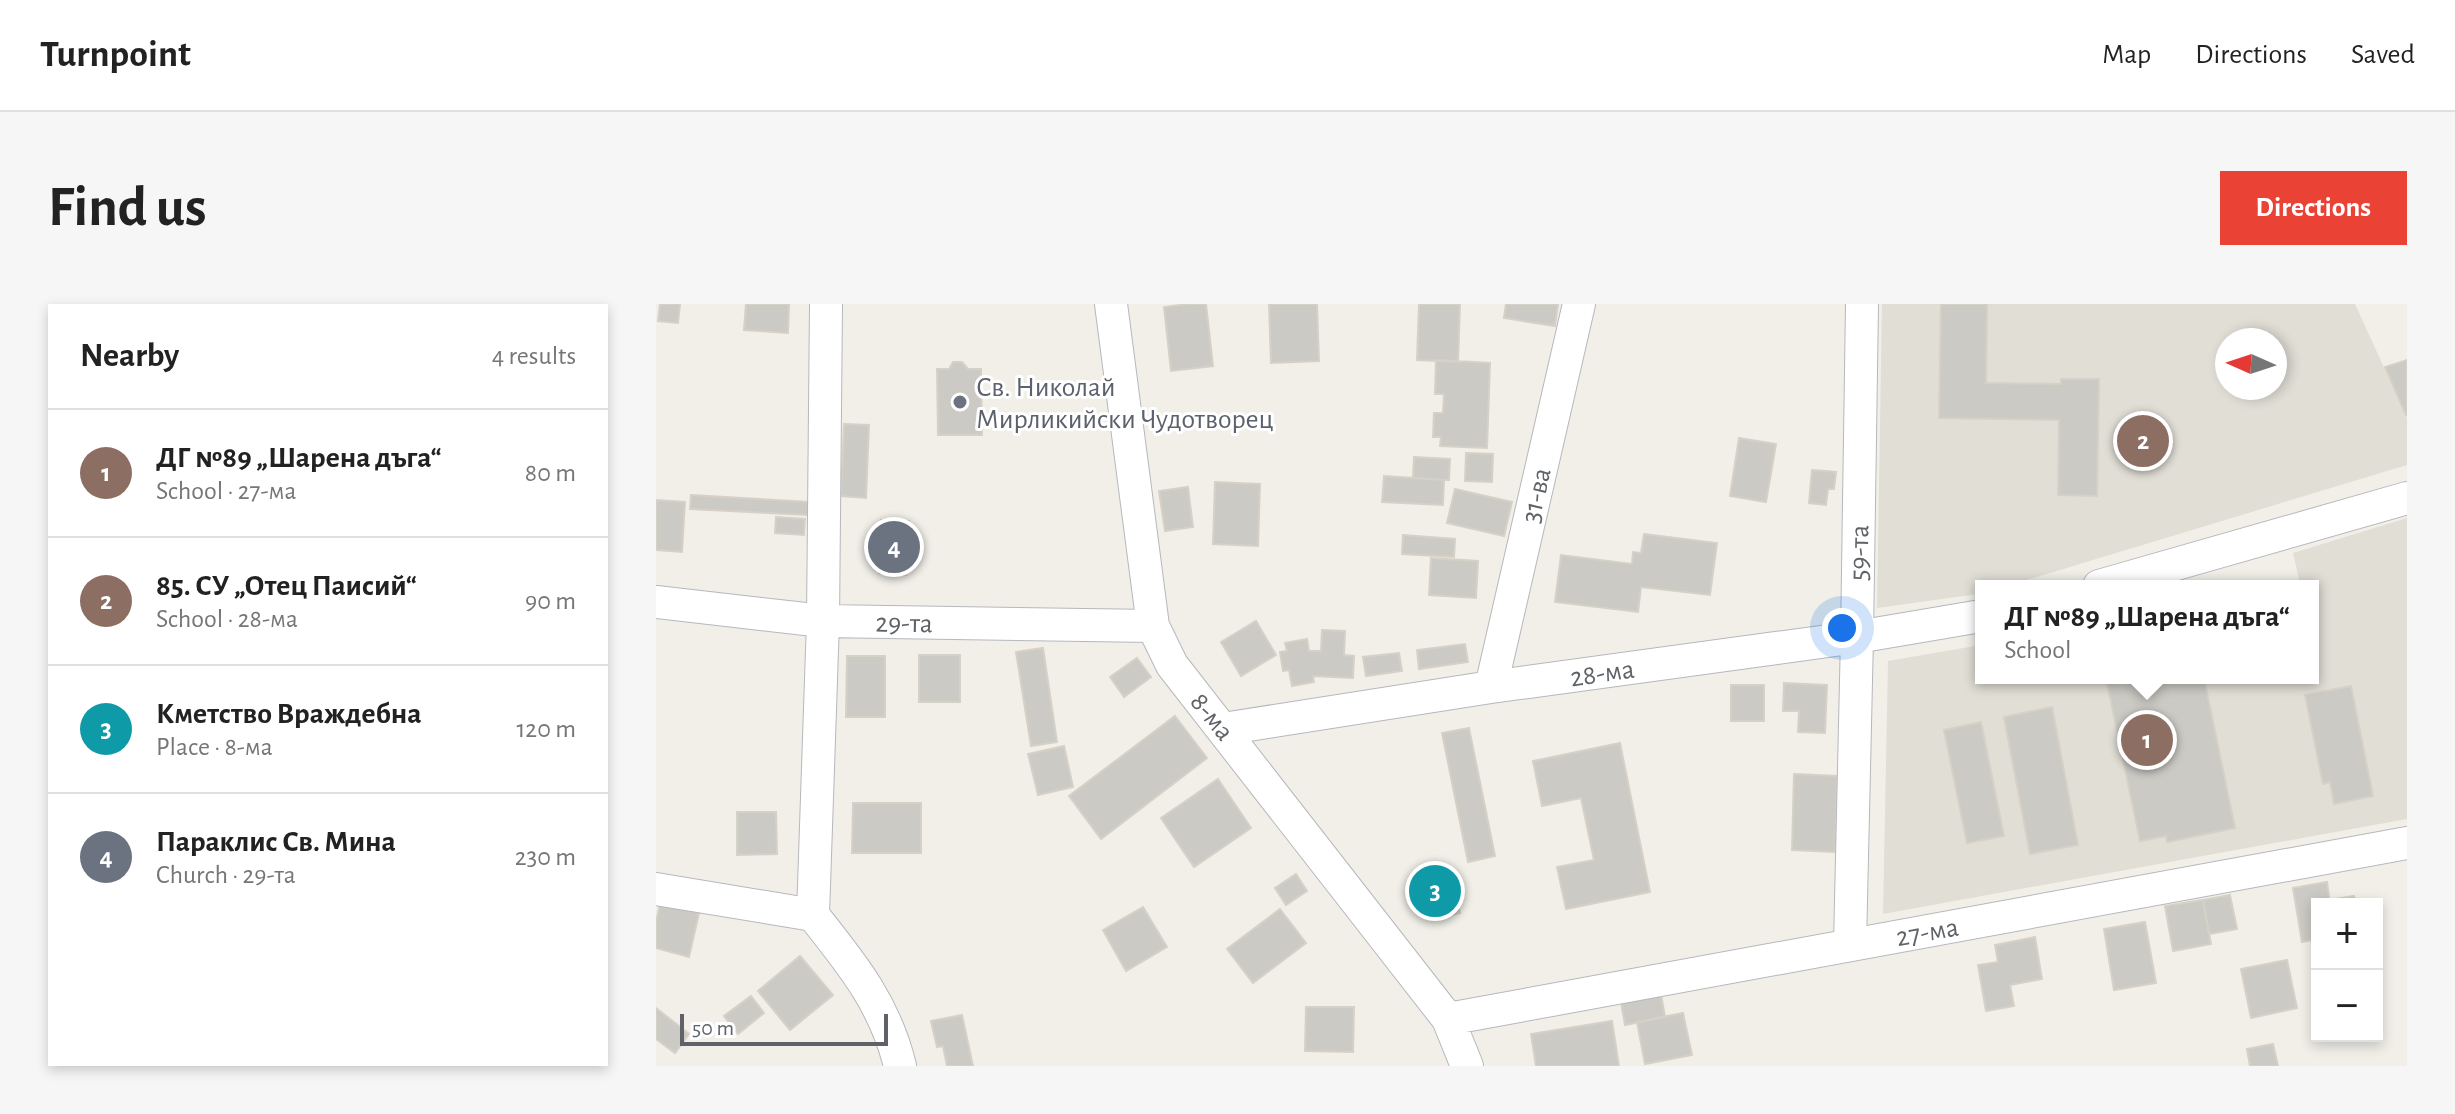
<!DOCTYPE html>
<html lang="en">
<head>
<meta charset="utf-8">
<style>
	:root { --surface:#fff; --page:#f6f6f6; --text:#222; --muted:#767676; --line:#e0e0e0; --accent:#ea4335 }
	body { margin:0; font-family:"Alegreya Sans",sans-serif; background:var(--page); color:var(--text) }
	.controls { position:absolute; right:24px; bottom:24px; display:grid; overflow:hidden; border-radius:0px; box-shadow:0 4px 12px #0003 }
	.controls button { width:72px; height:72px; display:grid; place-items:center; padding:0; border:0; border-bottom:2px solid var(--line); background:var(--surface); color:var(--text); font:40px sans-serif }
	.compass { position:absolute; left:1559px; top:24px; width:72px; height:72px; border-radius:50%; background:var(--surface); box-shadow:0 4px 12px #0003; rotate:273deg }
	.scale { position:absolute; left:24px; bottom:20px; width:208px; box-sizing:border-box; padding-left:8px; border:4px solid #5f6368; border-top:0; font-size:22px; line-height:28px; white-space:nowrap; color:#5f6368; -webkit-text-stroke:6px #fff; paint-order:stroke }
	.you { position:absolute; left:1186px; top:324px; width:28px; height:28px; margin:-20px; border:6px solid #fff; border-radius:50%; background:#1a73e8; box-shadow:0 0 0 12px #1a73e833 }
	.badge { display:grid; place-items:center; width:52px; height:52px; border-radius:50%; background:var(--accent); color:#fff; font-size:26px; font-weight:700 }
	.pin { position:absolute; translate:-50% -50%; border:4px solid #fff; box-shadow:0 2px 8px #0006 }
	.popup { position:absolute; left:1319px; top:276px; width:344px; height:104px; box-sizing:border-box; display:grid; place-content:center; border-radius:0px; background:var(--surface); filter:drop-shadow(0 2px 6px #0005); font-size:26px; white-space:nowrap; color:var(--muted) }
	.popup b { font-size:30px; color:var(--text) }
	.popup::after { content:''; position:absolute; left:50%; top:100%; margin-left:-16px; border:16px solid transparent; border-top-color:var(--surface) }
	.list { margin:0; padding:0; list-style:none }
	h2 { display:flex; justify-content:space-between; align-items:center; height:104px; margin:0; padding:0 32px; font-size:34px }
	h2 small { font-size:26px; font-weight:400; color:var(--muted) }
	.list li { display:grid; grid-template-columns:52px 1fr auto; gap:24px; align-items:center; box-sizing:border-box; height:128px; padding:0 32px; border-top:2px solid var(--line) }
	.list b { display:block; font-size:30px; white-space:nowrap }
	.list p { margin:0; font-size:26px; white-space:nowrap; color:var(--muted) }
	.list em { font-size:26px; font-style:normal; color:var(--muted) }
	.map { position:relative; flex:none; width:1751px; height:762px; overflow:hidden; border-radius:0px }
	header { display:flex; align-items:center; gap:48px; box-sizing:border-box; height:112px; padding:0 40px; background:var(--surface); border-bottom:2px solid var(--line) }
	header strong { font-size:38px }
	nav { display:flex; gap:44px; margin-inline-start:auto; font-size:28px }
	.intro { display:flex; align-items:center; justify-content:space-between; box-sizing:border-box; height:192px; padding:0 48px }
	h1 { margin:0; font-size:56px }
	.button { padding:20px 36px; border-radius:0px; background:var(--accent); color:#fff; font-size:28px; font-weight:700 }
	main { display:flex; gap:48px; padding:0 48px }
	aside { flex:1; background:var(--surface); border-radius:0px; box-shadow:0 4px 12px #0003 }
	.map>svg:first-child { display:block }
	.education { fill:#e1ded6; fill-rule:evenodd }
	.building { fill:#cccac5; stroke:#d6d1c6; stroke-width:2 }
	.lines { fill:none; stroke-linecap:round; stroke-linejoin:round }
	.minor-casing { stroke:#b5b8bc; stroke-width:34 }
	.minor { stroke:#fff; stroke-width:32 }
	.worship-dot { fill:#6b7280; stroke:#fff; stroke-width:3 }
	.labels { text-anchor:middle; stroke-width:6; stroke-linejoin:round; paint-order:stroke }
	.worship-label { font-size:28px; fill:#5b616d; stroke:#fff; text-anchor:start }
	.street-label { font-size:28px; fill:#5f6368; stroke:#fff }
</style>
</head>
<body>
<header>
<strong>Turnpoint</strong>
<nav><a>Map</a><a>Directions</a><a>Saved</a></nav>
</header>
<div class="intro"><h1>Find us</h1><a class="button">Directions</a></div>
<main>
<aside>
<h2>Nearby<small>4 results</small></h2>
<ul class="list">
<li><span class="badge" style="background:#8d6e63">1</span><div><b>ДГ №89 „Шарена дъга“</b><p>School · 27-ма</p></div><em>80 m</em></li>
<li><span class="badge" style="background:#8d6e63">2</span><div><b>85. СУ „Отец Паисий“</b><p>School · 28-ма</p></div><em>90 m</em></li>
<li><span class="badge" style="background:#0f9aa8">3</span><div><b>Кметство Враждебна</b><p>Place · 8-ма</p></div><em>120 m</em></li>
<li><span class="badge" style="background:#6b7280">4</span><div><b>Параклис Св. Мина</b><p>Church · 29-та</p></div><em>230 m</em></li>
</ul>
</aside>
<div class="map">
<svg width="1751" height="762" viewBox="0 0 1751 762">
	<rect width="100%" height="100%" fill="#f1efe8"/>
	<!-- education -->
	<path class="education" d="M1226 0H1699L1751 114V161L1351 282H1325V290H1322L1221 304ZM1571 36H1619V84H1571Z
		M1751 214V515L1227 610 1232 357 1325 341V374H1657V282H1631L1644 279 1637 249Z"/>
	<!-- building -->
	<path class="building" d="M4 0H24L22 19 2 17Z
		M90 0H133L132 29 88 26Z
		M532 0H550L557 62 515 67 508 3Z
		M613 0H661L663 57 615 59Z
		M763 0H804L802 58 761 56Z
		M850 0H902L899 22 848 14Z
		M1285 0H1331L1330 79 1405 80V75H1443L1441 192 1402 191 1403 116 1283 114Z
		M780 56 834 59 831 144 784 142 785 133H777L778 109H787L788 90H779Z
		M1751 56V111H1750L1729 63Z
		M297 58H306L312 65H325L326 131H282L281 65H293Z
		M188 120 213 121 210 194 185 192Z
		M1083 134 1120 140 1110 198 1074 192Z
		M810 149 837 150 836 178 809 177Z
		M758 153 794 155 793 176 757 174Z
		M1156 166 1180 168 1178 185H1172L1170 201 1153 199Z
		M728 172 788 176 787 201 726 198Z
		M559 178 604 180 602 242 557 240Z
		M532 183 537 223 509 227 503 187Z
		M799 185 856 198 848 232 791 219Z
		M35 191 153 198 152 211 34 205Z
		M0 196 29 198 26 248 0 246Z
		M120 213 149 215 148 231 119 229Z
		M225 216 253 217 250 271 223 269Z
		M988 230 1061 239 1054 291 985 283 982 308 899 298 905 251 976 260 977 248 985 249Z
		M747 231 799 235 798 253 746 250Z
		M775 254 822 257 820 294 773 291Z
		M600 317 620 351 585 372 565 338Z
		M666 326 689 327 688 351 698 352 697 374 657 372 658 378 636 382 633 366 627 367 624 348 631 347 629 339 651 335 653 347H665Z
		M809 340 812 358 763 365 761 346Z
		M387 344 401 438 375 442 360 348Z
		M743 349 746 367 710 372 707 353Z
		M263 351H304V398H263Z
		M191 352H229V413H190Z
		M481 354 495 373 468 393 454 373Z
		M1450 374H1548L1579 524 1511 538 1510 532 1484 537Z
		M1128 379 1171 381 1169 429 1142 428 1143 407H1127Z
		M1075 381H1108V417H1075Z
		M1695 382 1717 492 1678 500 1674 478 1667 480 1649 391Z
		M1396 403 1422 541 1374 550 1348 413Z
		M519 412 551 454 445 535 413 492Z
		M1325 418 1348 532 1311 539 1288 426Z
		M813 424 839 552 812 558 786 429Z
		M964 439 994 588 910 605 901 563 938 556 925 494 886 502 877 457Z
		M408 442 417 483 382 491 372 450Z
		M1138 470 1181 472 1179 548 1136 546Z
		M562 475 595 524 538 563 505 514Z
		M197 499H265V549H196Z
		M81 508H120L121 550 81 551Z
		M794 564 804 609 783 614 780 603 762 607 755 572Z
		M640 570 651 587 630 601 619 584Z
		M1671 578 1674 600H1661V635L1646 638 1637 584Z
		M1574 591 1581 625 1553 630 1547 596Z
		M1698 592 1700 600H1680L1679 595Z
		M1547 596 1555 640 1517 647 1509 602Z
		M4 600 43 609 33 653 0 644V618Z
		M487 603 511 643 470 667 447 626Z
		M624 605 650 639 597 679 571 645Z
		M1489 618 1500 679 1458 686 1448 625Z
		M1379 633 1386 675 1354 681 1358 702 1330 707 1322 661 1342 658 1339 641Z
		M144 652 177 691 134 726 102 687Z
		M1631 656 1641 704 1595 714 1585 665Z
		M1004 685 1009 713 969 721 964 693Z
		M95 692 108 709 82 730 68 712Z
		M650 703H698L697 748 649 747Z
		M0 704 33 730 19 749 0 735Z
		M1027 709 1036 751 989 760 981 718Z
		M306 711 317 762H291L287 742 281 743 275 717Z
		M956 717 963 762H880L875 730Z
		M1617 740 1622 762H1594L1591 745Z"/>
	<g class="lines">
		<!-- minor casing -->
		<g class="minor-casing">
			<path id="minor" d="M455 0 497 322 516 361 792 715 811 762
				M1443 282 1751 194
				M0 298 167 317 497 322
				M835 383 923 0
				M567 425 835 383 1201 333 1325 312
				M0 585 157 611C196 660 229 700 244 762
				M157 611 167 317 170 0
				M1194 641 1201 333 1206 0
				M792 715 1751 539"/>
		</g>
		<!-- minor -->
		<use href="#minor" class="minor"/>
	</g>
	<!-- markers -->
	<circle class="worship-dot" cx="304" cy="98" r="8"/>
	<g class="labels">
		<!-- worship labels -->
		<g class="worship-label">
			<text x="320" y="92">Св. Николай<tspan x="320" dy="32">Мирликийски Чудотворец</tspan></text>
		</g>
		<!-- street labels -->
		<g class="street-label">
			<text transform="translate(879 191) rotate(-77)" y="10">31-ва</text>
			<text transform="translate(1202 249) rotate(-89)" y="10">59-та</text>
			<text transform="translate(248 318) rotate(1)" y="10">29-та</text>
			<text transform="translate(946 368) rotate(-8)" y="10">28-ма</text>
			<text transform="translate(557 412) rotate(51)" y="10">8-ма</text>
			<text transform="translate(1271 627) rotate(-10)" y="10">27-ма</text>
		</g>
	</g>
</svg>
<div class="controls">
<button>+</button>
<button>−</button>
</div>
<svg class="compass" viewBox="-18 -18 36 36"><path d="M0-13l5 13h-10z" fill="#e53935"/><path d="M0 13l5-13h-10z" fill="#767676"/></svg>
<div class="scale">50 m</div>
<div class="you"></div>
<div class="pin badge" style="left:1491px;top:436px;background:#8d6e63">1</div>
<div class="popup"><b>ДГ №89 „Шарена дъга“</b>School</div>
<div class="pin badge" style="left:1487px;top:137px;background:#8d6e63">2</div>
<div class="pin badge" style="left:779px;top:587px;background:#0f9aa8">3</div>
<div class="pin badge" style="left:238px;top:243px;background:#6b7280">4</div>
</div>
</main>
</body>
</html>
